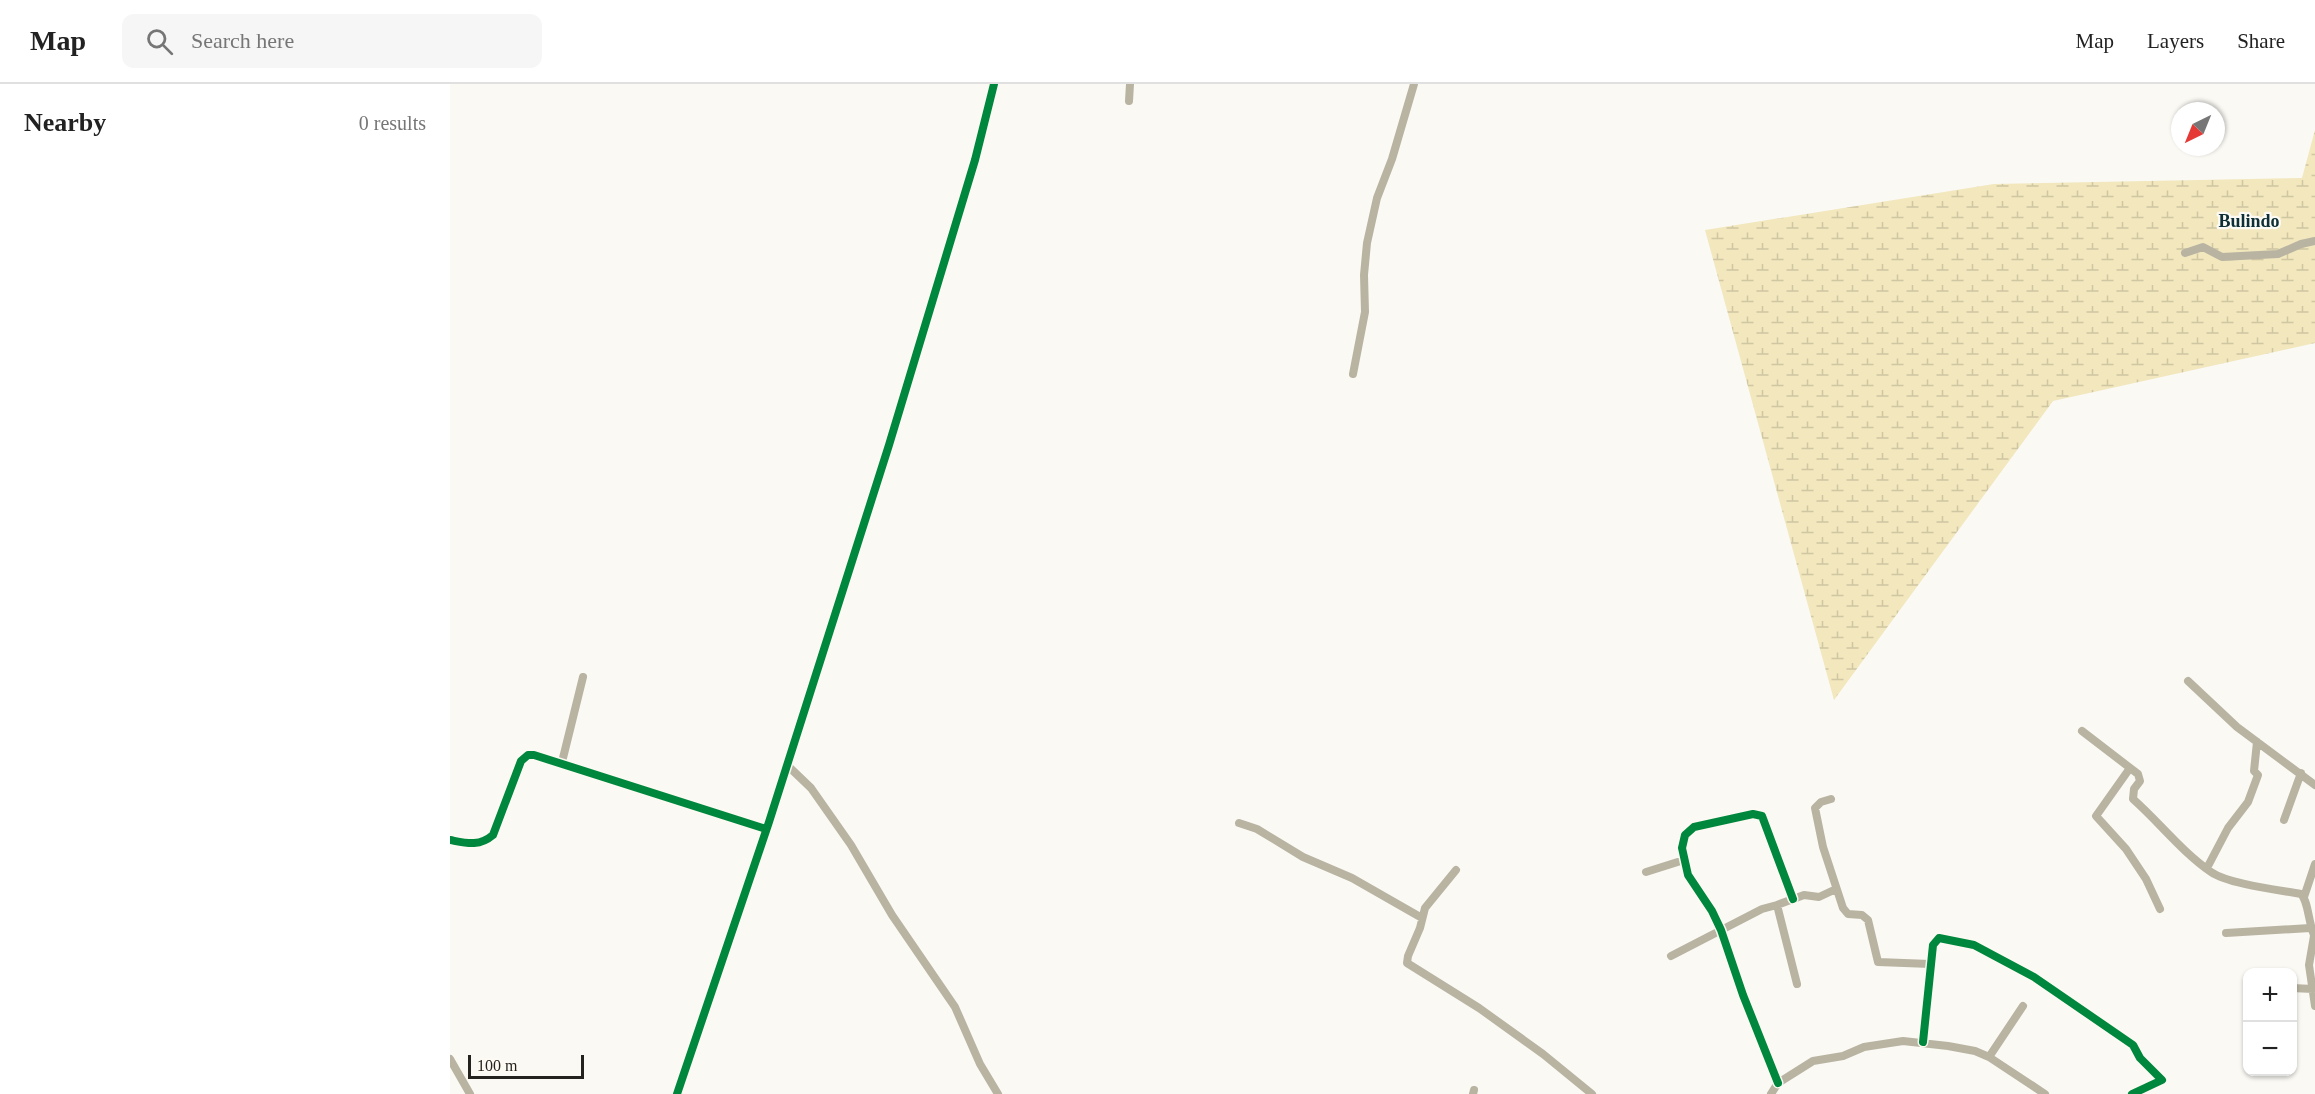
<!DOCTYPE html>
<html lang="en">
<head>
<meta charset="utf-8">
<style>
	:root { --surface:#fff; --page:#f6f6f6; --text:#222; --muted:#767676; --line:#e0e0e0 }
	body { margin:0; font-family:"Times New Roman",serif; background:var(--page); color:var(--text) }
	.controls { position:absolute; right:18px; bottom:18px; display:grid; overflow:hidden; border-radius:12px; box-shadow:0 2px 4px #0004 }
	.controls button { width:54px; height:54px; display:grid; place-items:center; padding:0; border:0; border-bottom:2px solid var(--line); background:var(--surface); color:var(--text); font:30px sans-serif }
	.compass { position:absolute; left:1721px; top:18px; width:54px; height:54px; border-radius:50%; background:var(--surface); box-shadow:0 2px 4px #0004; rotate:223deg }
	.scale { position:absolute; left:18px; bottom:15px; width:116px; box-sizing:border-box; padding-left:6px; border:3px solid #23221f; border-top:0; font-size:16px; line-height:21px; white-space:nowrap; color:#23221f; -webkit-text-stroke:4px #fcfaf2; paint-order:stroke }
	.list { margin:0; padding:0; list-style:none }
	h2 { display:flex; justify-content:space-between; align-items:center; height:78px; margin:0; padding:0 24px; font-size:26px }
	h2 small { font-size:20px; font-weight:400; color:var(--muted) }
	.icon { flex:none; width:33px; height:33px; fill:none; stroke:currentColor; stroke-width:2; stroke-linecap:round; stroke-linejoin:round }
	.map { position:relative; flex:none; width:1865px; height:1010px; overflow:hidden }
	header { display:flex; align-items:center; gap:36px; box-sizing:border-box; height:84px; padding:0 30px; background:var(--surface); border-bottom:2px solid var(--line) }
	header strong { font-size:28px }
	nav { display:flex; gap:33px; margin-inline-start:auto; font-size:21px }
	.search { width:420px; height:54px; background:var(--page); display:flex; align-items:center; gap:15px; box-sizing:border-box; padding:0 21px; border-radius:12px; color:var(--muted); font-size:22px }
	main { display:flex }
	aside { flex:1; background:var(--surface) }
	.map>svg:first-child { display:block }
	.wetland { fill:url(#wetland-marsh) }
	.lines { fill:none; stroke-linecap:round; stroke-linejoin:round }
	.minor { stroke:#b9b4a2; stroke-width:8 }
	.cycleway-casing { stroke:#fcfaf2; stroke-width:11 }
	.cycleway { stroke:#00873e; stroke-width:8 }
	.labels { text-anchor:middle; stroke-width:4.5; stroke-linejoin:round; paint-order:stroke }
	.quarter-label { font-size:18px; font-weight:bold; fill:#0e2f37; stroke:#fcfaf2 }
</style>
</head>
<body>
<header>
<strong>Map</strong>
<div class="search"><svg class="icon" aria-label="search" viewBox="0 0 24 24"><circle cx="10" cy="10" r="6"/><path d="M15 15l6 6"/></svg>Search here</div>
<nav><a>Map</a><a>Layers</a><a>Share</a></nav>
</header>
<main>
<aside>
<h2>Nearby<small>0 results</small></h2>
<ul class="list">
</ul>
</aside>
<div class="map">
<svg width="1865" height="1010" viewBox="0 0 1865 1010">
	<defs>
		<pattern id="wetland-marsh" width="20" height="14" patternUnits="userSpaceOnUse" patternTransform="scale(1.5)"><rect width="20" height="14" fill="#f2e7bd"/><path d="M1 5h8M5 5V1M11 12h8M15 12V8" fill="none" stroke="#cfc6a2"/></pattern>
	</defs>
	<rect width="100%" height="100%" fill="#faf9f4"/>
	<!-- wetland -->
	<path class="wetland" d="M1865 46V259L1603 317 1384 616 1255 146 1544 100 1852 94Z"/>
	<g class="lines">
		<!-- minor -->
		<path class="minor" d="M679 17 680 0
			M1735 169 1753 163 1772 173 1828 170 1851 160 1865 157
			M903 290 915 228 914 191 917 159 927 114 942 75 964 0
			M1738 597 1787 643 1865 701
			M1632 647 1688 690 1690 697 1684 705 1683 715C1710 739 1731 767 1761 788 1778 800 1829 806 1851 810 1859 818 1858 840 1865 853
			M112 678 133 593
			M337 681 361 704 401 761 442 831 505 923 530 980 548 1010
			M1680 684 1646 732 1676 765 1696 795 1710 825
			M1381 715 1371 718 1365 724 1373 763 1393 824 1398 830 1412 831 1418 836 1428 878 1480 880
			M1834 736 1851 689
			M789 739 807 745 853 773 902 794 972 834
			M0 756C16 759 29 763 43 751L71 677 78 671H84L316 745
			M1757 784 1778 744 1798 718 1808 691 1804 687 1807 658
			M1006 786 975 824 970 844 958 872 957 879 1029 924 1093 970 1142 1010
			M1196 788 1234 776
			M1854 813 1865 780
			M1327 821 1354 811 1369 813 1386 805
			M1776 849 1860 844
			M1864 852 1859 881 1865 922
			M1221 872 1312 825 1327 821 1347 900
			M1842 904 1863 905
			M1473 958 1483 861 1489 854 1524 861 1584 893 1683 961 1690 974 1712 996 1682 1010
			M1539 973 1573 922
			M0 975 20 1010
			M1328 999 1293 911 1271 846 1262 827 1238 791 1232 764 1235 751 1244 743 1303 730 1312 732 1343 815
			M227 1010 319 738 439 361 525 76 544 0
			M1023 1010 1024 1006
			M1321 1010 1328 999 1363 977 1393 972 1414 963 1453 957 1498 962 1525 967 1539 973 1595 1010"/>
		<!-- cycleway casing -->
		<g class="cycleway-casing">
			<path id="cycleway" d="M0 756C16 759 29 763 43 751L71 677 78 671H84L316 745
				M1473 958 1483 861 1489 854 1524 861 1584 893 1683 961 1690 974 1712 996 1682 1010
				M1328 999 1293 911 1271 846 1262 827 1238 791 1232 764 1235 751 1244 743 1303 730 1312 732 1343 815
				M227 1010 319 738 439 361 525 76 544 0"/>
		</g>
		<!-- cycleway -->
		<use href="#cycleway" class="cycleway"/>
	</g>
	<g class="labels">
		<!-- quarter labels -->
		<g class="quarter-label">
			<text x="1799" y="143">Bulindo</text>
		</g>
	</g>
</svg>
<div class="controls">
<button>+</button>
<button>−</button>
</div>
<svg class="compass" viewBox="-18 -18 36 36"><path d="M0-13l5 13h-10z" fill="#e53935"/><path d="M0 13l5-13h-10z" fill="#767676"/></svg>
<div class="scale">100 m</div>
</div>
</main>
</body>
</html>
